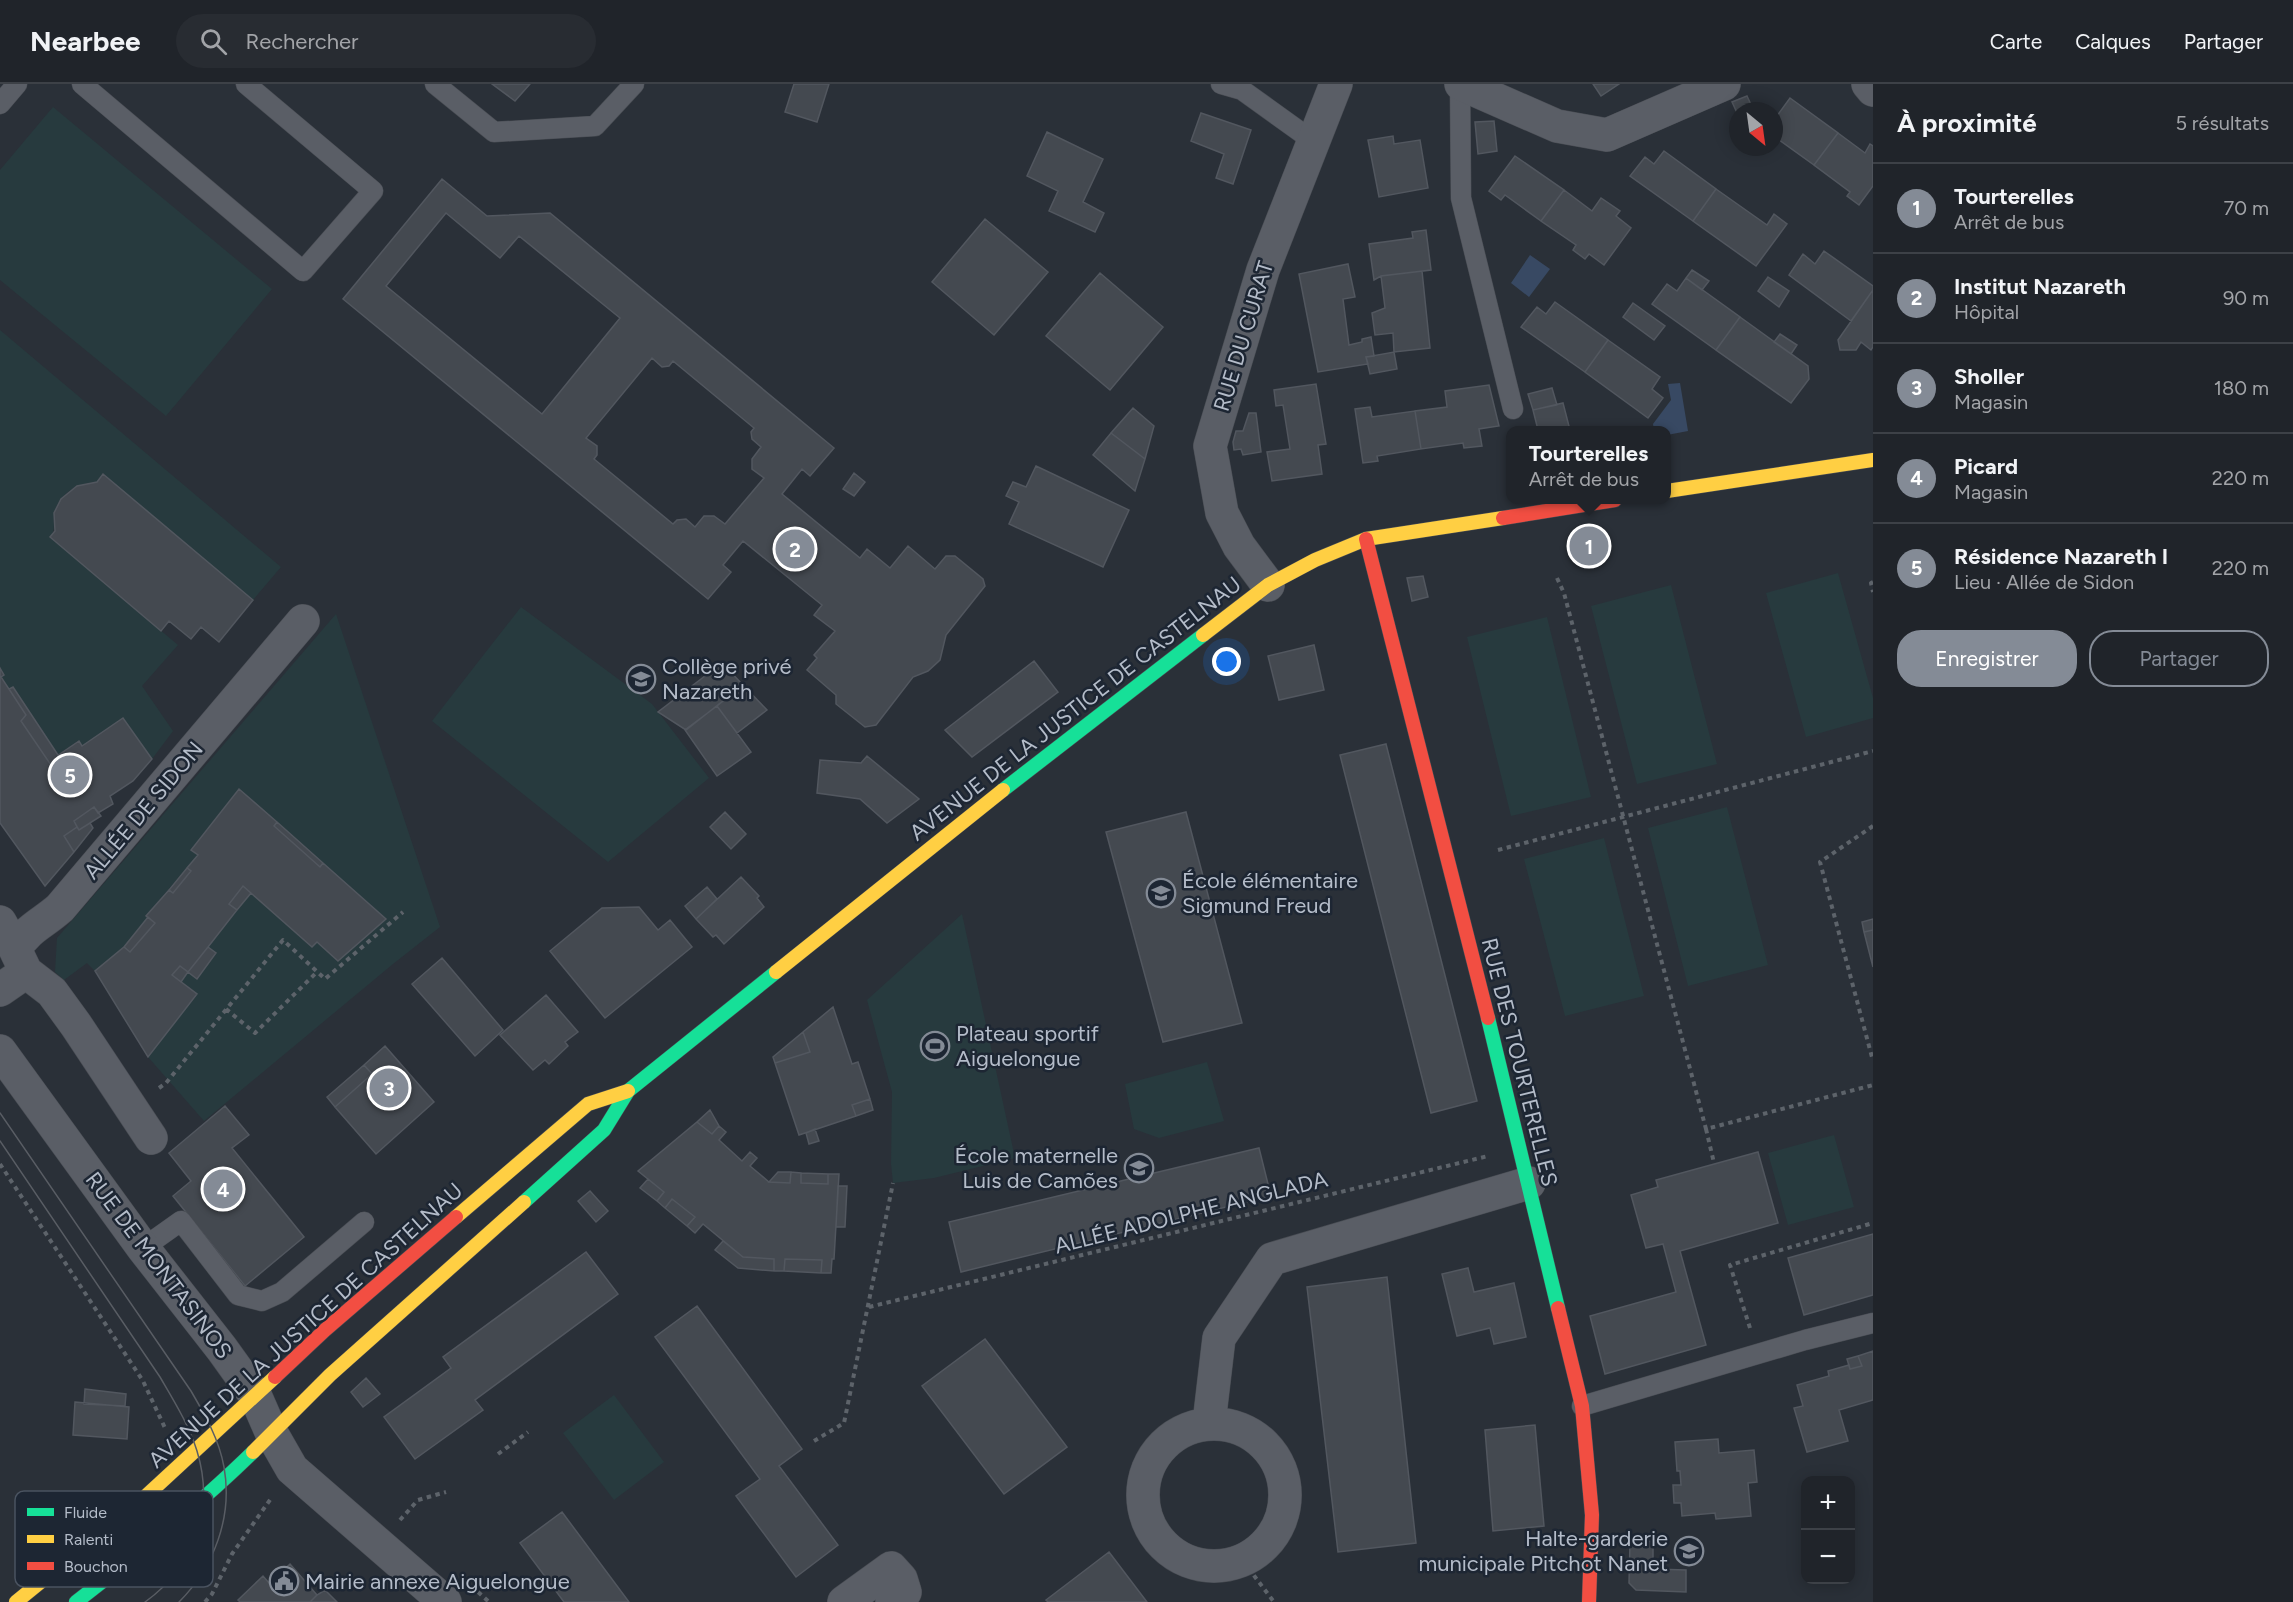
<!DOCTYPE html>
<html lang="fr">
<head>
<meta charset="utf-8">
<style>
	:root { --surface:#20242a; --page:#282c32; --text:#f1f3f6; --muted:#a2a4a8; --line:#3d4147; --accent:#848b96 }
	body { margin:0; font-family:Figtree,sans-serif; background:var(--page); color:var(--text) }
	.controls { position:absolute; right:18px; bottom:18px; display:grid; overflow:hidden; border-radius:12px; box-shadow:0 3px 15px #0003 }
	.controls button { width:54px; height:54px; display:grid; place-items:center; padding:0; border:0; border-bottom:2px solid var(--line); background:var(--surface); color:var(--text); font:30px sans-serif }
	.compass { position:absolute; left:1729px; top:18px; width:54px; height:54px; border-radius:50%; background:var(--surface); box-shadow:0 3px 15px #0003; rotate:151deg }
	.you { position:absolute; left:1227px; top:578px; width:21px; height:21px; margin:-15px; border:4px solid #fff; border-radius:50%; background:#1a73e8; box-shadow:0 0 0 9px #1a73e833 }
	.badge { display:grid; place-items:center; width:39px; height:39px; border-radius:50%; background:var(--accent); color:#fff; font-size:20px; font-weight:700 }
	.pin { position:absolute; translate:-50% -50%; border:3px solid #fff; box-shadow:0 2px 6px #0006 }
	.popup { position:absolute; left:1506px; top:342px; width:165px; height:78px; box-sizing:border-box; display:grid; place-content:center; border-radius:12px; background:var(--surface); filter:drop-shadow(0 2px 4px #0005); font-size:20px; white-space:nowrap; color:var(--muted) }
	.popup b { font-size:22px; color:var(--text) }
	.popup::after { content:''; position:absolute; left:50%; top:100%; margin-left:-12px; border:12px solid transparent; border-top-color:var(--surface) }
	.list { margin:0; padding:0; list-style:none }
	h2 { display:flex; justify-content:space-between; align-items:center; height:78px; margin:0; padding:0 24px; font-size:26px }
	h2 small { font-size:20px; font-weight:400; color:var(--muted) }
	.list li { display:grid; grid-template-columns:39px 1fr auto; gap:18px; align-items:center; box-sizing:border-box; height:90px; padding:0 24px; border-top:2px solid var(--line) }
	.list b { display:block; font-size:22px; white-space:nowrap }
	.list p { margin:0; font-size:20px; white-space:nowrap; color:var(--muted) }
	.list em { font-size:20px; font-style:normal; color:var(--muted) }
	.actions { display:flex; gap:12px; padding:18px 24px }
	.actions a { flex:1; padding:14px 0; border:2px solid var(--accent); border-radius:24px; text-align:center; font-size:21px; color:var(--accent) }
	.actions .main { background:var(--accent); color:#fff }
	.icon { flex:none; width:33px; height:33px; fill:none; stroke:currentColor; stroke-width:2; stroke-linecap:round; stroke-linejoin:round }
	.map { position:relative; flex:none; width:1873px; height:1518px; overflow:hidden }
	header { display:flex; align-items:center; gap:36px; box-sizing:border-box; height:84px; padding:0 30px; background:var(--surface); border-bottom:2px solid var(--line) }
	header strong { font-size:28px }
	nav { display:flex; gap:33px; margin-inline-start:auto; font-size:21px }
	.search { width:420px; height:54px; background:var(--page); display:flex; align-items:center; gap:15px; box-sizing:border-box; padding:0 21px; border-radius:33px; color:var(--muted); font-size:22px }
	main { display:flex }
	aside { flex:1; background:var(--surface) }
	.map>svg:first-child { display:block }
	.green { fill:#273a3e }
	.water { fill:#384963 }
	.building { fill:#444950; stroke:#52575f; stroke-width:1.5; fill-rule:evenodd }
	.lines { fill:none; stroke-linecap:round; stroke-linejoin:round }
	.lane-casing { stroke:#484c53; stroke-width:21 }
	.street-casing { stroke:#484c53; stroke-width:34 }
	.fast-casing { stroke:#484c53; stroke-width:15 }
	.slow-casing { stroke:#484c53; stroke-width:15 }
	.jam-casing { stroke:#484c53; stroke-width:15 }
	.path { stroke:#5d636a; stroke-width:4; stroke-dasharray:4.5 4.5; stroke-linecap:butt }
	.lane { stroke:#5a5e66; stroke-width:20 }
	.street { stroke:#5a5e66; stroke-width:33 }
	.fast { stroke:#16e098; stroke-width:14 }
	.slow { stroke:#ffcf43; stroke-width:14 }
	.jam { stroke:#f24e42; stroke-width:14 }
	.tram { stroke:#595d64; stroke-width:1.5 }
	.labels { text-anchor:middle; stroke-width:5; stroke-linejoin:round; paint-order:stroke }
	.street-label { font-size:22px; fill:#b4bcc9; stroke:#1d2633 }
	.poi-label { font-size:22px; fill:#b4bcc9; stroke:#1d2633; text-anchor:start }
	.key { fill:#1d2633; stroke:#4a5360; stroke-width:1.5 }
	.key-label { font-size:16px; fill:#b4bcc9 }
</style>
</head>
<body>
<header>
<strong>Nearbee</strong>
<div class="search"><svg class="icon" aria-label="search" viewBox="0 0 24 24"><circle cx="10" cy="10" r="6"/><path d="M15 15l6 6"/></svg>Rechercher</div>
<nav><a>Carte</a><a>Calques</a><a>Partager</a></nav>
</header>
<main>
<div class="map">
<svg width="1873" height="1518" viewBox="0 0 1873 1518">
	<rect width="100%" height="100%" fill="#2a3038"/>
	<!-- green -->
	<path class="green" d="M53 23 272 205 166 332 0 196V86Z
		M0 246 281 483 253 516 103 390 97 398C77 399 58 410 54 431 53 441 56 446 50 453L178 561 142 602 173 647 152 675 123 635 82 662 78 657 58 671 13 603 9 605 1 593 4 591 0 584Z
		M1838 489 1873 614V634L1806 653 1766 509Z
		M1671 501 1717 680 1637 700 1591 522Z
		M521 523 652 620 709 694 608 778 432 637Z
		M336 530 440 843 393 880 204 1037 148 973 196 910 181 898 188 888 197 894 216 870 208 863 251 809 312 863 317 858 338 877 385 835 239 705 191 766 198 771 146 832 148 833 124 863 95 887 87 879 64 896 55 888 57 854Z
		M1547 533 1591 713 1511 732 1467 553Z
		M1727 723 1768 881 1688 902 1648 744Z
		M1604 754 1644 912 1565 932 1524 775Z
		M962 830 1015 1074 934 1094 893 1099 891 1080 892 1008 867 916Z
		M1207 978 1224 1037 1159 1054 1134 1045 1125 1000Z
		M1834 1051 1854 1123 1788 1141 1768 1069Z
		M614 1311 664 1378 614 1416 563 1349Z"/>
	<!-- water -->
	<path class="water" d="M1530 171 1550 185 1529 213 1511 199Z
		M1680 299 1688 347 1667 351V346H1654L1653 340 1671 316 1668 300Z"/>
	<!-- building -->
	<path class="building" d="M492 0H530L515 17Z
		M794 0H829L817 38 785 28Z
		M1593 0H1619L1601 12Z
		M1747 12 1754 27H1738V31L1732 18Z
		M1790 14 1838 49 1814 81 1779 56 1774 59V36Z
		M1201 29 1251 46 1233 100 1216 94 1224 70 1191 57Z
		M1494 37 1497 67 1478 70 1475 38Z
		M1047 48 1103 75 1083 118 1104 129 1095 148 1049 127 1058 107 1027 92Z
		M1838 49 1865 69 1870 60 1873 62V102L1859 121 1847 112 1850 108 1814 81Z
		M1393 52 1394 60 1420 56 1428 104 1379 113 1368 56Z
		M1664 67 1716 105 1693 137 1630 92 1645 73 1654 80Z
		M1515 72 1564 106 1541 137 1505 111 1501 116 1489 107Z
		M442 95 487 132 550 129 834 364 810 392 802 385 782 410 860 474 867 465 890 484 908 462 935 485 946 472H955L983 495 985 502 946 551 940 576 928 587 913 593 876 641 865 643 836 620V611L807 586 817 574 814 571 835 547 814 531 822 521 743 457 723 481 731 488 708 515 343 215ZM446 129 500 174 519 152 620 234 542 330 386 202ZM652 274 662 283 669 282 673 277 754 344 751 348 752 355 761 363 752 375V385L764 394 725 440 714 432H704L695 443 686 435 677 436 673 440 594 375 597 371V362L586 354Z
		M1716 105 1767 141 1774 130 1787 140 1756 182 1693 137Z
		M1564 106 1592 127 1601 114 1620 127 1616 132 1631 144 1604 181 1589 170 1585 175 1573 166 1576 161 1541 137Z
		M985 135 1048 188 994 251 932 198Z
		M1426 146 1431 186 1381 192 1374 196 1369 160 1413 154 1412 148Z
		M1824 167 1873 202V206L1851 237 1789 191 1803 170 1815 180Z
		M1348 180 1355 213 1343 215 1349 261 1362 258V255L1371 253 1374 272 1366 273 1368 280 1318 288 1299 190Z
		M1692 186 1709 197 1702 206 1686 194Z
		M1422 187 1430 264 1394 268 1393 249 1375 251 1372 229 1385 224 1381 192Z
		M1100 189 1163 243 1110 306 1046 252Z
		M1768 193 1789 207 1779 223 1758 207Z
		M1686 194 1740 233 1716 266 1652 220 1667 200 1677 207Z
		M1873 206V263L1871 266 1861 258 1856 266H1840L1838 256Z
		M1555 218 1608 256 1585 288 1521 243 1537 223 1546 230Z
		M1633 219 1665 242 1654 256 1623 233Z
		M1740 233 1808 282 1809 295 1791 319 1716 266Z
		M1780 250 1797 261 1791 270 1774 258Z
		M1608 256 1660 293 1652 305 1663 314 1648 334 1585 288Z
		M1394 268 1397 285 1370 290 1366 273Z
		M1316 300 1326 360 1318 361 1322 390 1272 397 1267 368 1290 365 1283 321 1276 322 1274 306Z
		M1489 301 1499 342 1479 345 1482 362 1464 364 1463 359 1421 365 1415 327 1447 323 1445 307Z
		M1552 304 1557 321 1533 326 1528 310Z
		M1563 319 1570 346H1538L1533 326Z
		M1370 323 1372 333 1415 327 1421 365 1377 372 1378 377 1363 379 1355 325Z
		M1133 324 1154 342 1145 375 1111 349Z
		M1249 329H1256L1261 368 1243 371 1241 365 1234 366 1233 358 1236 347H1243Z
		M1111 349 1145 375 1135 407 1093 371Z
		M1036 382 1129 426 1103 483 1009 440 1019 418 1006 412 1013 398 1026 403Z
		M854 389 865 398 854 412 843 405Z
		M103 390 253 516 219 558 201 543 191 555 169 537 161 547 50 453 55 447 54 429 61 415 77 402 97 398Z
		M1423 492 1428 513 1412 517 1407 494Z
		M1314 561 1324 606 1279 616 1268 572Z
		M1034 577 1058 608 972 673 945 646Z
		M722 579 743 601 686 646 658 628Z
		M0 584 4 591 1 593 26 631 21 637 53 684 64 677 60 670 79 657 82 662 123 634 152 675 133 697 110 712 113 720 98 729 94 723 74 737 77 743 64 752 74 768 45 802 0 739Z
		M743 601 767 626 737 649 717 622Z
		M13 603 58 671 60 670 64 677 53 684 21 637 26 631 9 605Z
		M717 622 751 668 717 692 685 646Z
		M1386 660 1477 1017 1431 1029 1340 671Z
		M867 672 919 715 887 739 860 715 817 709 820 676 861 679Z
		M239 705 277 738 274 742 320 783 323 779 386 835 338 877 317 858 312 863 243 802 229 820 237 826 208 863 188 888 180 882 172 891 197 910 148 973 95 887 124 863 130 868 155 839 146 832 169 806 173 809 191 787 187 784 198 771 191 766Z
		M94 723 101 732 79 746 74 737Z
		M725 728 746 750 731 765 710 743Z
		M1186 728 1242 939 1163 958 1106 748Z
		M277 738 323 779 320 783 274 742Z
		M90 739 93 744 74 768 64 752 77 743 79 746Z
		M187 784 191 787 173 809 169 806Z
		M741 793 759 812 757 814 764 823 724 860 716 851 713 853 696 835Z
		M243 802 251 809 237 826 229 820Z
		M707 803 717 815 696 835 685 822Z
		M639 823 658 846 670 836 692 863 605 934 550 867 602 824Z
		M148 833 155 839 130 868 124 863Z
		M1873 835V846L1864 848 1862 838Z
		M1873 846V883L1864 848Z
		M208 863 216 869 197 895 188 888Z
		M442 874 503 946 475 972 412 900Z
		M180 882 188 888 181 898 172 891Z
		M546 911 578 948 565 958 568 962 549 980 545 976 533 986 500 951Z
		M833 923 852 980 858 978 870 1015 852 1021 856 1032 799 1051 775 979 810 968 803 948Z
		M803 948 810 968 775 979 773 973Z
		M385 962 434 1018 376 1070 335 1023 372 990 364 981Z
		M364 981 372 990 335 1023 327 1013Z
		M870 1015 873 1026 856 1032 852 1021Z
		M225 1022 249 1051 232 1064 304 1153 245 1202 173 1112 191 1097 169 1069Z
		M710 1026 719 1042 712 1050 697 1038Z
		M697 1038 712 1050 719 1042 726 1048 719 1056 742 1077 750 1068 757 1074 750 1082 769 1098 790 1099 791 1088 801 1089V1099L828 1100V1090H839L834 1175H832L831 1189H821L822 1176 785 1175 784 1187H774V1175L743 1173 703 1140 695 1149 687 1142 695 1133 672 1115 665 1124 657 1117 664 1108 638 1087Z
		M815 1045 819 1057 809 1060 806 1049Z
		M1259 1064 1271 1112 961 1188 949 1138Z
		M1758 1068 1778 1139 1680 1167 1706 1261 1605 1290 1590 1232 1676 1208 1663 1160 1646 1164 1631 1111 1658 1103 1656 1096Z
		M778 1088H791L790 1099 769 1098Z
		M801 1089 828 1090V1100L801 1099Z
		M648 1095 664 1108 657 1117 640 1104Z
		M838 1102H847L845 1143H836Z
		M590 1107 608 1127 596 1138 578 1117Z
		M672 1115 695 1133 687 1142 665 1124Z
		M1873 1150V1211L1804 1231 1788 1174Z
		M723 1157 743 1173 774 1175V1187L738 1184 715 1166Z
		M586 1168 618 1210 475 1316 483 1326 415 1375 384 1333 451 1284 443 1273Z
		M785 1175 822 1176 821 1189 784 1187Z
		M1468 1184 1474 1208 1514 1199 1526 1253 1494 1260 1490 1244 1457 1252 1442 1190Z
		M1387 1193 1416 1459 1338 1468 1307 1203Z
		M697 1222 802 1365 779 1382 838 1461 796 1493 736 1412 760 1395 655 1253Z
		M985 1255 1067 1363 1004 1410 922 1302Z
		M1873 1267V1316L1839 1326 1848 1357 1807 1368 1794 1324 1803 1322 1797 1301 1829 1292 1828 1287 1849 1281 1850 1285 1862 1282 1858 1272Z
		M1858 1272 1862 1282 1850 1285 1847 1275Z
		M366 1294 380 1310 363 1323 351 1308Z
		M85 1305 126 1310 125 1322 84 1320Z
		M75 1318 129 1323 127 1355 73 1351Z
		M1535 1341 1544 1442 1493 1447 1485 1346Z
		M1718 1355 1719 1369 1754 1366 1757 1398 1748 1399 1751 1432 1716 1435 1715 1429 1682 1432 1681 1419H1674L1673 1401H1681L1680 1387H1677L1675 1358Z
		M562 1428 629 1518H564L520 1459Z
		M1653 1457V1485L1686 1486V1508L1636 1506 1629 1499 1630 1459Z
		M1109 1468 1147 1518H1048L1046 1516Z
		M290 1480 317 1511 310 1518H240L238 1516 263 1492 269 1499Z
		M325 1506 337 1518H310L317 1511Z"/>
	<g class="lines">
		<!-- lane casing -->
		<g class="lane-casing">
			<path id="lane" d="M82 0 303 187 373 107 246 0
				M435 0 494 48 595 42 634 0
				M1221 0 1242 6 1313 57
				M1460 0 1461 114 1513 325
				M0 20 17 0
				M143 1164 181 1137 238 1211 262 1217 282 1208 364 1138
				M1582 1322 1805 1256 1873 1239"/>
		</g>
		<!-- street casing -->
		<g class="street-casing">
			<path id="street" d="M1461 0 1557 42 1607 51 1724 0
				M1868 0 1873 6
				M1268 501 1239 462 1222 429 1210 362 1263 186 1336 0
				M0 838 15 865
				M0 906 26 888
				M0 967 143 1164 222 1265 255 1311 272 1350 292 1385 445 1518
				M151 1054 76 941 52 908 26 888 15 865C29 843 42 840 60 824L303 537
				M1209 1339 1219 1254 1272 1175 1529 1099
				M1143 1411a71 71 0 1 1 142 0a71 71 0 1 1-142 0Z
				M844 1518 891 1484 901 1495 905 1508 892 1518"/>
		</g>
		<!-- fast casing -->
		<g class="fast-casing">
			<path id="fast" d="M1003 706 1203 551
				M1488 934 1558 1224
				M524 1118 604 1046 628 1007 776 888
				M76 1518C137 1471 198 1422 253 1368"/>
		</g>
		<!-- slow casing -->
		<g class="slow-casing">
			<path id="slow" d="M1667 407 1873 376
				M1203 551 1268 501 1315 476 1366 455 1503 434
				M776 888 1003 706
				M456 1133 588 1020 628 1007
				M253 1368 330 1291 524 1118
				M16 1518 146 1412 275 1293"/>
		</g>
		<!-- jam casing -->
		<g class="jam-casing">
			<path id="jam" d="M1503 434 1615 416
				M1366 455 1488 934
				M1558 1224 1582 1322 1592 1431 1589 1518
				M275 1293 325 1246 456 1133"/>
		</g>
		<!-- path -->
		<path class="path" d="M1557 494 1564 509 1706 1045 1873 1001
			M1873 498 1871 499 1873 508
			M1873 742 1820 778 1873 977
			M1498 766 1873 667
			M226 925 255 949 317 888
			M159 1004 166 999 283 856 325 895 403 828
			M1706 1045 1714 1079
			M0 1080 143 1297 165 1344V1346
			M869 1223 1488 1072
			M1750 1244 1730 1181 1873 1139
			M814 1357 844 1339 893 1099
			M498 1370 528 1348
			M400 1436 418 1416 446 1408
			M1243 1477 1274 1518
			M478 1508 489 1518
			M205 1518 212 1510 232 1470 272 1413"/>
		<!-- lane -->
		<use href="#lane" class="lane"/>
		<!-- street -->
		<use href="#street" class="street"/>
		<!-- fast -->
		<use href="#fast" class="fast"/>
		<!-- slow -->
		<use href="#slow" class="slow"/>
		<!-- jam -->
		<use href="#jam" class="jam"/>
		<!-- tram -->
		<path class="tram" d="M0 1029 191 1307C205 1331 219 1355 224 1383 233 1433 214 1483 179 1518
			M0 1057 160 1293C174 1317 189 1341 197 1367 215 1426 195 1482 145 1518"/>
	</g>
	<!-- icons -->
	<defs>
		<g id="school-ring" transform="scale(1.5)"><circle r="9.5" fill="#1d2633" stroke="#848b96" stroke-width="1.5"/><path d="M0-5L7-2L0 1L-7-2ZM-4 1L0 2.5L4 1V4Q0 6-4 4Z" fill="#848b96"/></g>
		<g id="stadium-ring" transform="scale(1.5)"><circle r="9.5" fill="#1d2633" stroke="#848b96" stroke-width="1.5"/><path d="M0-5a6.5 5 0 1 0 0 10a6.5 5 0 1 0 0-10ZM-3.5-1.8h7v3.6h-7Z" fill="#848b96"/></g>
		<g id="civic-ring" transform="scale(1.5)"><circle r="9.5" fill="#1d2633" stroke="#848b96" stroke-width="1.5"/><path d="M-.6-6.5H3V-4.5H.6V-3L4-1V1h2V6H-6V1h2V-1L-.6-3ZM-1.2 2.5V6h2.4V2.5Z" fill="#848b96"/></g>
	</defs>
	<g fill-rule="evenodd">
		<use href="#school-ring" x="641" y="595"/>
		<use href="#school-ring" x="1161" y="809"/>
		<use href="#stadium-ring" x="935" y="962"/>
		<use href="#school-ring" x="1139" y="1084"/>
		<use href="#school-ring" x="1689" y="1467"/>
		<use href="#civic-ring" x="284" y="1497"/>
	</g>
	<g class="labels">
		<!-- street labels -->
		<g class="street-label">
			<text transform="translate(1243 252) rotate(-73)" y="8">RUE DU CURAT</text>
			<text transform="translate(1075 624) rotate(-38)" y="8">AVENUE DE LA JUSTICE DE CASTELNAU</text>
			<text transform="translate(143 726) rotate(-50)" y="8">ALLÉE DE SIDON</text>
			<text transform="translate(1520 978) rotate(76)" y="8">RUE DES TOURTERELLES</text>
			<text transform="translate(1191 1128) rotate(-14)" y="8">ALLÉE ADOLPHE ANGLADA</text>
			<text transform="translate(159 1181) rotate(53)" y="8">RUE DE MONTASINOS</text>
			<text transform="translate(305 1241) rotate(-42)" y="8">AVENUE DE LA JUSTICE DE CASTELNAU</text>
		</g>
		<!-- poi labels -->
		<g class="poi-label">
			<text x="662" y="590">Collège privé<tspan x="662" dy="25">Nazareth</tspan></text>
			<text x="1182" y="804">École élémentaire<tspan x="1182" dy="25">Sigmund Freud</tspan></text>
			<text x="956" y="957">Plateau sportif<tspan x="956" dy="25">Aiguelongue</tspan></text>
			<text x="1118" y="1079" text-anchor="end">École maternelle<tspan x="1118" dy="25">Luis de Camões</tspan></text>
			<text x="1668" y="1462" text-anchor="end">Halte-garderie<tspan x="1668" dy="25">municipale Pitchot Nanet</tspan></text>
			<text x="305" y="1505">Mairie annexe Aiguelongue</text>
		</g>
	</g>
	<!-- legend -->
	<rect x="15" y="1407" width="198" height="96" rx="9" class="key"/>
	<rect x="27" y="1424" width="27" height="8" fill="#16e098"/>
	<rect x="27" y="1451" width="27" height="8" fill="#ffcf43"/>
	<rect x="27" y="1478" width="27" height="8" fill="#f24e42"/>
	<g class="key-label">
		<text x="64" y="1434">Fluide</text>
		<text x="64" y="1461">Ralenti</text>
		<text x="64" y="1488">Bouchon</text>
	</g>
</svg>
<div class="controls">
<button>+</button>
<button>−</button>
</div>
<svg class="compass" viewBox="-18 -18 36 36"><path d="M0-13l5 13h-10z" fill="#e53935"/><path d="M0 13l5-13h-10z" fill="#a2a4a8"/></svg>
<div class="you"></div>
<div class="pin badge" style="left:1589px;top:462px">1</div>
<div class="popup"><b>Tourterelles</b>Arrêt de bus</div>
<div class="pin badge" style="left:795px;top:465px">2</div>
<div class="pin badge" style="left:389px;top:1004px">3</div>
<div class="pin badge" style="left:223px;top:1105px">4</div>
<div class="pin badge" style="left:70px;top:691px">5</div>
</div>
<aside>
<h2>À proximité<small>5 résultats</small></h2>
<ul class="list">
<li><span class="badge">1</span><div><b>Tourterelles</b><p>Arrêt de bus</p></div><em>70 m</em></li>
<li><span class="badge">2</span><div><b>Institut Nazareth</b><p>Hôpital</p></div><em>90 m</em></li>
<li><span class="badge">3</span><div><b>Sholler</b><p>Magasin</p></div><em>180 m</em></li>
<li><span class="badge">4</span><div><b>Picard</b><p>Magasin</p></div><em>220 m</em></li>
<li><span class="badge">5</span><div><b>Résidence Nazareth I</b><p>Lieu · Allée de Sidon</p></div><em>220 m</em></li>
</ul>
<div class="actions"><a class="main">Enregistrer</a><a>Partager</a></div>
</aside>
</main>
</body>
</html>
